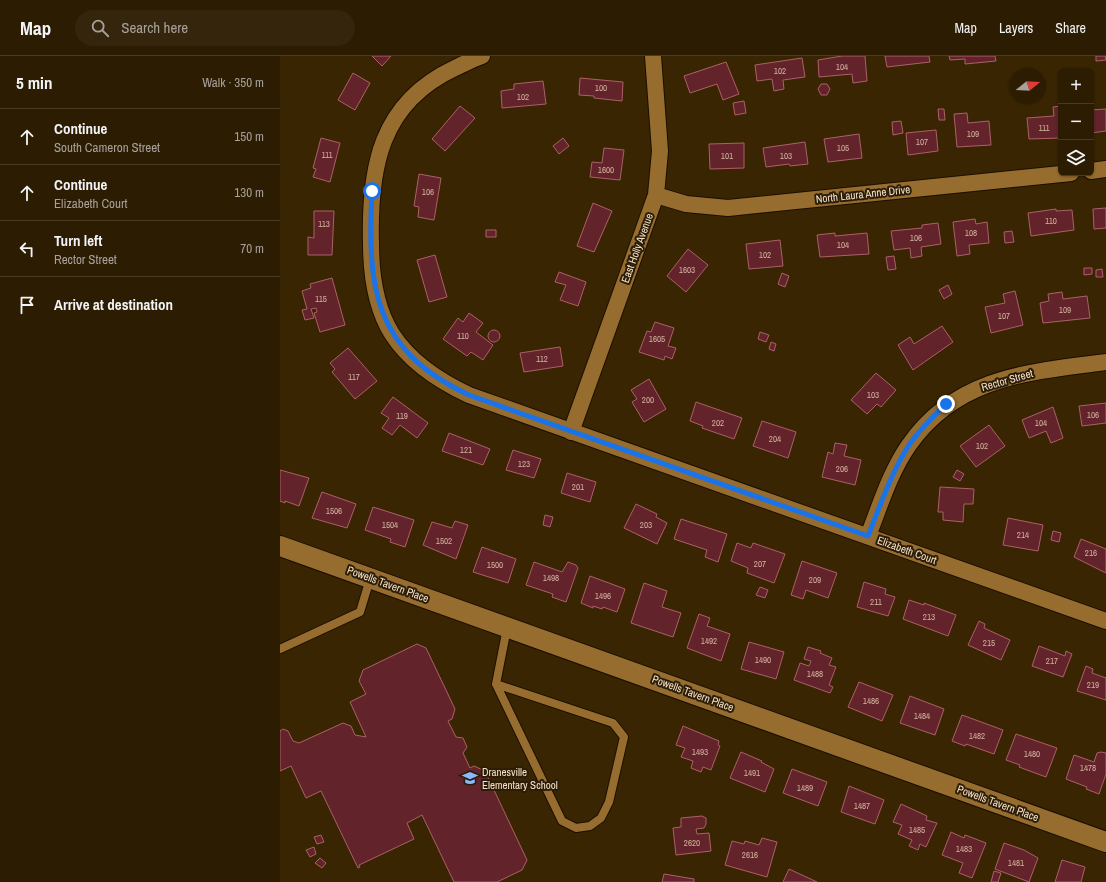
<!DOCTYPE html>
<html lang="en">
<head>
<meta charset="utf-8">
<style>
	:root { --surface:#2c1c02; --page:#34250c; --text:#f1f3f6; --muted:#a6a199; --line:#483a24 }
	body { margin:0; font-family:"Archivo Narrow",sans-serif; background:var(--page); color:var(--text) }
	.controls { position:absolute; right:12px; top:12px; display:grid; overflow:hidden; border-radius:6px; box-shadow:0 1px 3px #0004 }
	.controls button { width:36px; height:36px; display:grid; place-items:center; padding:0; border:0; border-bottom:1px solid var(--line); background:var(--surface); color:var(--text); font:20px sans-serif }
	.compass { position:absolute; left:730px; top:12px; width:36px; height:36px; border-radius:50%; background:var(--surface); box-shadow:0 1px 3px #0004; rotate:72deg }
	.stop { position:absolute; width:12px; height:12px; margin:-9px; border:3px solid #1a73e8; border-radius:50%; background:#fff }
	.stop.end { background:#1a73e8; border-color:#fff; box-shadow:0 1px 4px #0008 }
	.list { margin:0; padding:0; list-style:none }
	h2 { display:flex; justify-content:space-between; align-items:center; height:52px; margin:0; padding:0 16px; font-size:17px }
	h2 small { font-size:13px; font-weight:400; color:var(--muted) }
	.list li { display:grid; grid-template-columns:26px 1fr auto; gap:12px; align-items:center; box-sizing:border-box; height:56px; padding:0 16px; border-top:1px solid var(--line) }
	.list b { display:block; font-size:15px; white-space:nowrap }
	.list p { margin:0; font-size:13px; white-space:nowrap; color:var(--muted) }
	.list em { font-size:13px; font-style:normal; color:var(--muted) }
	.icon { flex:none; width:22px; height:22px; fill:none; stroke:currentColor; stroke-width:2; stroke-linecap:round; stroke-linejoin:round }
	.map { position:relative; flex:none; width:826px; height:826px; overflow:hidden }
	header { display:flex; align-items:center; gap:24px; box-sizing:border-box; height:56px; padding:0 20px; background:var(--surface); border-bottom:1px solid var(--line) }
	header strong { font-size:19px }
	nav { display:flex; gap:22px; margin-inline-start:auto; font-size:14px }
	.search { width:280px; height:36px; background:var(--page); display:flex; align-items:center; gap:10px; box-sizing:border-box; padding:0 14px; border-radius:22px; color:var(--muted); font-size:15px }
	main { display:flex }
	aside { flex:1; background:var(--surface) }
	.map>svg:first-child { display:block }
	.building { fill:#62232b; stroke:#aa6167 }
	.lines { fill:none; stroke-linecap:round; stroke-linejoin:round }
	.service-casing { stroke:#1c0f00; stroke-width:10 }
	.minor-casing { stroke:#1c0f00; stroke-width:18 }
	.tertiary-casing { stroke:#1c0f00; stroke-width:22 }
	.service { stroke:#966d2e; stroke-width:8 }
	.minor { stroke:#966d2e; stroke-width:16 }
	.tertiary { stroke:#966d2e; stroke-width:20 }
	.route { stroke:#1a73e8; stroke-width:5 }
	.labels { text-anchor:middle; stroke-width:4; stroke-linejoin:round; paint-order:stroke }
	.number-label { font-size:9px; fill:#d2b29d }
	.street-label { font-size:11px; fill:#f8e1c3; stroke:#2b1d09 }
	.poi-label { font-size:11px; fill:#f8e1c3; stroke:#2b1d09; text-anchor:start }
</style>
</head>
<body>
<header>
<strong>Map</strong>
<div class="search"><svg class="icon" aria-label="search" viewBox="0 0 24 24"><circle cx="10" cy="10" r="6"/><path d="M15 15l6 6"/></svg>Search here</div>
<nav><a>Map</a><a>Layers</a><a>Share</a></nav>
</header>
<main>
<aside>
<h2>5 min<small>Walk · 350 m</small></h2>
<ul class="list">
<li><svg class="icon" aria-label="ahead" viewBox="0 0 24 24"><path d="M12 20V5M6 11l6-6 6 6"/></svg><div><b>Continue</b><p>South Cameron Street</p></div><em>150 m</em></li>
<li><svg class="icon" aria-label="ahead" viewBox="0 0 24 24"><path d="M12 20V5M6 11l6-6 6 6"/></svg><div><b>Continue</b><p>Elizabeth Court</p></div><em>130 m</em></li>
<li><svg class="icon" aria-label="left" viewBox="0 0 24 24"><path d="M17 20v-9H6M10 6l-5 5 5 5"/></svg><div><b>Turn left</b><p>Rector Street</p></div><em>70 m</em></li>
<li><svg class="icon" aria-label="arrive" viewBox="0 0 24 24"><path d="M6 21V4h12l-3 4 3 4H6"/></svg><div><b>Arrive at destination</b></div></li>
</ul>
</aside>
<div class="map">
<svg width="826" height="826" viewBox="0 0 826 826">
	<rect width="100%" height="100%" fill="#3a2502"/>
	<!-- building -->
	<path class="building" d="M92 0H111L102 10Z
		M585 0 587 25 573 27 572 18 539 21 538 4 562 0Z
		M605 0H649L650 6 607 11Z
		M669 0H715L716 5 685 8V3L670 4Z
		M816 0H825L826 4 816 5Z
		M522 2 525 21 503 24 504 33 494 35 492 23 477 25 475 9Z
		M446 6 459 38 443 44 437 28 410 37 404 20Z
		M73 17 90 27 75 54 58 44Z
		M300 22 343 26 342 45 314 42V40L299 39Z
		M263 25 266 48 222 52 221 35 234 33V28Z
		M541 28H547L550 33 547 39H541L538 33Z
		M464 45 466 57 455 59 453 47Z
		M180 50 195 62 165 95 152 83Z
		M781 50V82L749 83 747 62 774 60 773 51Z
		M658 53H664L665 64H659Z
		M826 53V75L811 77V54Z
		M687 57 688 67 709 65 711 89 677 91 674 58Z
		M621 65 623 77 613 79 612 66Z
		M656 74 658 95 628 99 626 77Z
		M579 78 582 102 548 106 544 83Z
		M41 82 60 87 50 126 33 121 36 113 33 112Z
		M283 82 289 90 279 98 273 90Z
		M525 86 528 108 510 110 509 108 486 111 483 92Z
		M464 87V112L430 113 429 88Z
		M324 92 344 94 340 124 310 121 312 106 322 107Z
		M139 118 161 122 154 164 138 161 139 151 134 150Z
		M313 147 332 155 314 196 297 190Z
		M826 152V172L814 173 813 153Z
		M776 153V155L792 154 794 174 751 180 748 157Z
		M34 155H54L52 199H28V181L34 182Z
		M695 163 696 168 707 166 709 187 689 189 690 198 677 200 673 166Z
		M658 167 661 188 641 191 642 200 631 202 630 192 614 194 611 175 642 172V169Z
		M206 174H216V181H206Z
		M732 175 734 186 725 187 724 176Z
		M555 177V180L587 177 589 198 540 201 537 179Z
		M500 184 503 210 469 213 466 188Z
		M408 193 428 209 406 236 387 220Z
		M155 199 167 241 149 246 137 204Z
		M614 200 616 213 608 214 606 201Z
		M804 212H812V218L804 219Z
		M822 213 823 221H816V214Z
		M279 216 306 226 298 250 280 244 286 229 275 226Z
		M502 217 509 220 505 231 498 228Z
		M52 222 65 269 40 276 34 257 37 256 36 252 31 253 34 262 25 264 22 254 27 253 22 235 31 232 30 228Z
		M668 229 672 238 664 243 659 234Z
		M735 235 743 269 711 277 705 251 725 247 723 238Z
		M782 236 783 243 807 240 810 262 763 267 760 247 769 245 768 238Z
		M189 257 203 267 196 276 213 289 203 304 191 296 187 300 163 283 178 262 183 266Z
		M375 266 394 272 388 290 396 292 392 303 385 300 384 304 359 296 367 275 371 276Z
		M662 270 673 286 633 314 618 289 630 281 634 288Z
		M208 280a6 6 0 1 1 12 0a6 6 0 1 1-12 0Z
		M480 276 489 279 486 286 478 283Z
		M491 286 496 288 494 295 489 293Z
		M280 291 283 310 244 316 240 297Z
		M68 292 97 325 75 343 52 316 55 313 50 307Z
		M596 317 616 334 601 351 597 348 587 358 571 344Z
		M369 323 386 353 364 366 352 346 357 343 351 334Z
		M113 341 148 367 137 382 120 369 112 379 102 372 109 362 101 357Z
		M416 346 462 362 454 383 422 372 423 370 410 365Z
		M826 347V367L802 370 799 350Z
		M773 351 783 382 771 387 766 375 749 382 742 364Z
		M482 365 516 376 508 402 473 390Z
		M709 369 725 390 696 411 680 390Z
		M169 377 210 393 203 409 162 395Z
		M555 387 567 389 564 400 581 404 575 429 542 421 548 396 553 398Z
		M233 394 261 403 254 422 226 414Z
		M0 414 29 422 19 450 5 445V447L0 445Z
		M677 414 684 418 680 425 673 421Z
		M287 417 316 426 310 446 281 437Z
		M660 431 694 433 693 448H684L683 466 663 464V456H658Z
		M42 436 76 448 67 472 32 462Z
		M356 448 377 458 376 461 387 467 377 488 344 472Z
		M93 451 134 464 125 491 110 486 111 483 85 474Z
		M265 459 273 461 270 471 263 469Z
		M728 462 763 469 758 495 723 489Z
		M401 463 447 478 438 506 425 501 427 494 394 483Z
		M175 465 188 469 176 503 143 489 152 466 172 472Z
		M773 475 781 477 779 486 771 484Z
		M801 483 826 493V517L794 501Z
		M457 487 471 492 473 487 505 498 494 527 467 517 468 512 451 505Z
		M202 491 236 503 228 527 193 516Z
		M522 505 557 517 548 542 526 534 523 543 511 539Z
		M254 506 282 516 288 506 296 509 298 512 286 546 272 541 273 538 246 529Z
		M310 520 345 533 337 556 323 551 322 553 313 550V552L301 547Z
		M584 526 606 533 605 538 615 541 608 560 577 551Z
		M364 527 387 535 382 551 401 557 393 581 351 567Z
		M480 531 488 534 485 542 476 539Z
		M629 544 644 549V547L676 559 668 580 623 563Z
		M419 558 430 562 427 570 450 578 441 605 407 592Z
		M699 565 705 568 704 572 730 584 721 604 688 589Z
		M469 586 504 596 496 623 461 613Z
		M137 588 146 592 175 653 172 663 168 665 176 681 183 682 187 691 183 697 190 712 194 710 205 715 247 804 242 814 217 826H174L142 759 127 767 134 783 79 809 80 811 78 812 41 735 26 742 11 710 0 715V675L3 673 8 675 13 685 19 687 63 667 71 670 75 679 86 681 70 646 86 638 79 625 83 614Z
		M759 590 785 600 786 595 792 598 783 621 752 610Z
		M528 591 541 595 540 597 552 602 549 609 556 611 549 629 553 631 550 637 514 624 520 607 529 610 531 605 524 603Z
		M806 610 813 613 812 617 826 622V644L797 635Z
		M579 626 613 639 602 665 568 651Z
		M630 640 664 653 655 679 620 667Z
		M682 659 723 674 714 698 686 688 685 690 672 685Z
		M403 670 439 685 438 689 440 690 431 714 423 711 421 716 411 712 413 705 401 701 405 692 396 689Z
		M736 678 777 692 766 721 739 711 740 709 726 704Z
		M461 696 482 705 481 706 494 713 485 736 450 722Z
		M821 696 826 697V718L819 738 806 733 807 731 786 723 794 699 814 706 817 697Z
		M512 713 547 726 538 750 503 737Z
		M569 730 604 744 595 768 561 756Z
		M621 748 647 760 646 764 657 767 646 791 640 788 638 794 629 790 632 784 618 778 622 769 613 766Z
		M422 760 426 762V768L424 772 416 773 417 778 429 777 431 795 396 799 393 772 401 771V762Z
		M671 776 684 782 685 779 706 787 692 822 679 817 683 807 662 799Z
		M41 779 44 786 37 788 34 781Z
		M482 782 497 786 487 821 445 809 452 785 464 788 465 785 479 789Z
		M724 787 744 794 758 802 749 826 715 813Z
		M34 791 36 798 30 801 26 794Z
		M40 802 46 807 42 812 35 807Z
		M782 804 805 811 801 826H775Z
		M509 813 537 826H503Z
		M714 815 721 817 718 826H711Z
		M384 818 414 823V826H382Z"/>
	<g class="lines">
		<!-- service casing -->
		<g class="service-casing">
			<path id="service" d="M0 593 80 556 90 523
				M216 628 333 667 344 681 329 746 321 762 310 770 296 772 282 765 216 628 227 572"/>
		</g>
		<!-- minor casing -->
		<g class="minor-casing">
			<path id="minor" d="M202 0C193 3 184 8 175 12 100 47 89 112 91 187 91 218 95 251 112 278 130 306 159 325 189 339L826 565
				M811 115 826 113
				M376 139 406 148 448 152 791 117
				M291 376 376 139 380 95 373 0
				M588 480C600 450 610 416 629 389 677 320 750 316 826 306"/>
		</g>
		<!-- tertiary casing -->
		<g class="tertiary-casing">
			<path id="tertiary" d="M0 490 826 786"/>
		</g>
		<!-- service -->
		<use href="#service" class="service"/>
		<!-- minor -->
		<use href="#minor" class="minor"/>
		<!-- tertiary -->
		<use href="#tertiary" class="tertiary"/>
	</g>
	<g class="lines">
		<!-- route -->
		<path class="route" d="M92 135C87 231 93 294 189 339L588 480C600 450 611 417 629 389 639 374 653 361 666 348"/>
	</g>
	<!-- icons -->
	<defs>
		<g id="school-bare" transform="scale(1.2)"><path d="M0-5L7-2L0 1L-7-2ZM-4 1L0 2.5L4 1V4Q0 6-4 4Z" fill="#88bafc" stroke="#2b1d09" stroke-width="2.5" paint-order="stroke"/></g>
	</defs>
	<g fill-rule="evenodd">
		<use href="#school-bare" x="190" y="722"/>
	</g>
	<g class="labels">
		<!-- number labels -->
		<g class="number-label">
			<text x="562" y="14">104</text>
			<text x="500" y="18">102</text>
			<text x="321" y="35">100</text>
			<text x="243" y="44">102</text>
			<text x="764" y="75">111</text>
			<text x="693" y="81">109</text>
			<text x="642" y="89">107</text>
			<text x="563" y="95">105</text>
			<text x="47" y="102">111</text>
			<text x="447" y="103">101</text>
			<text x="506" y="103">103</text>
			<text x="326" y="117">1600</text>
			<text x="148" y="139">106</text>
			<text x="771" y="168">110</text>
			<text x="44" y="171">113</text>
			<text x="691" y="180">108</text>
			<text x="636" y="185">106</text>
			<text x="563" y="192">104</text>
			<text x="485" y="202">102</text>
			<text x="407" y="217">1603</text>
			<text x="41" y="246">115</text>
			<text x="785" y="257">109</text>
			<text x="724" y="263">107</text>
			<text x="183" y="283">110</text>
			<text x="377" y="286">1605</text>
			<text x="262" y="306">112</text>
			<text x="74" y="324">117</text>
			<text x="593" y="342">103</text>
			<text x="368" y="347">200</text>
			<text x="813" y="362">106</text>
			<text x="122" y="363">119</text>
			<text x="438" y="370">202</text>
			<text x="761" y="370">104</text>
			<text x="495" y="386">204</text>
			<text x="702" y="393">102</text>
			<text x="186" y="397">121</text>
			<text x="244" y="411">123</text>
			<text x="562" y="416">206</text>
			<text x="298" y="434">201</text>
			<text x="54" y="458">1506</text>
			<text x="110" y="472">1504</text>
			<text x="366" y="472">203</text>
			<text x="743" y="482">214</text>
			<text x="164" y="488">1502</text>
			<text x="811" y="500">216</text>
			<text x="480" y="511">207</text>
			<text x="215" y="512">1500</text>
			<text x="271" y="525">1498</text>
			<text x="535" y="527">209</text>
			<text x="323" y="543">1496</text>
			<text x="596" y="549">211</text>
			<text x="649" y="564">213</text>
			<text x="429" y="588">1492</text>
			<text x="709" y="590">215</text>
			<text x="483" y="607">1490</text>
			<text x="772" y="608">217</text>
			<text x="535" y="621">1488</text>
			<text x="813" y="632">219</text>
			<text x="591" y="648">1486</text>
			<text x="642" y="663">1484</text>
			<text x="697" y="683">1482</text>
			<text x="420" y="699">1493</text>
			<text x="752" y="701">1480</text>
			<text x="808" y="715">1478</text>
			<text x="472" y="720">1491</text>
			<text x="525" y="735">1489</text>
			<text x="582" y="753">1487</text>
			<text x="637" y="777">1485</text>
			<text x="412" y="790">2620</text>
			<text x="684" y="796">1483</text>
			<text x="470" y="802">2616</text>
			<text x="736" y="810">1481</text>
		</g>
		<!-- street labels -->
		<g class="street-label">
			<text transform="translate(583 138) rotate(-6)" y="4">North Laura Anne Drive</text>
			<text transform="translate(357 192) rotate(-70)" y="4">East Holly Avenue</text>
			<text transform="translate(727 324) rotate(-16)" y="4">Rector Street</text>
			<text transform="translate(627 494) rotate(20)" y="4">Elizabeth Court</text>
			<text transform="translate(108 528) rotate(20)" y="4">Powells Tavern Place</text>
			<text transform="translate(413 637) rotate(20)" y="4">Powells Tavern Place</text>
			<text transform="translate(718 747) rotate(20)" y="4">Powells Tavern Place</text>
		</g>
		<!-- poi labels -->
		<g class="poi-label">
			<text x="202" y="720">Dranesville<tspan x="202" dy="13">Elementary School</tspan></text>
		</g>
	</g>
</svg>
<div class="controls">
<button>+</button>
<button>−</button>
<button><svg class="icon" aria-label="layers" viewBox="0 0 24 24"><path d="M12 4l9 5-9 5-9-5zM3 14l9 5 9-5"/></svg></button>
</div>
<svg class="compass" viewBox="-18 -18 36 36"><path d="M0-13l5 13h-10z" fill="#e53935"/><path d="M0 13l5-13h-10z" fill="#a6a199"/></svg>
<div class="stop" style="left:92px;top:135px"></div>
<div class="stop end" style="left:666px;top:348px"></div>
</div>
</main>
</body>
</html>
